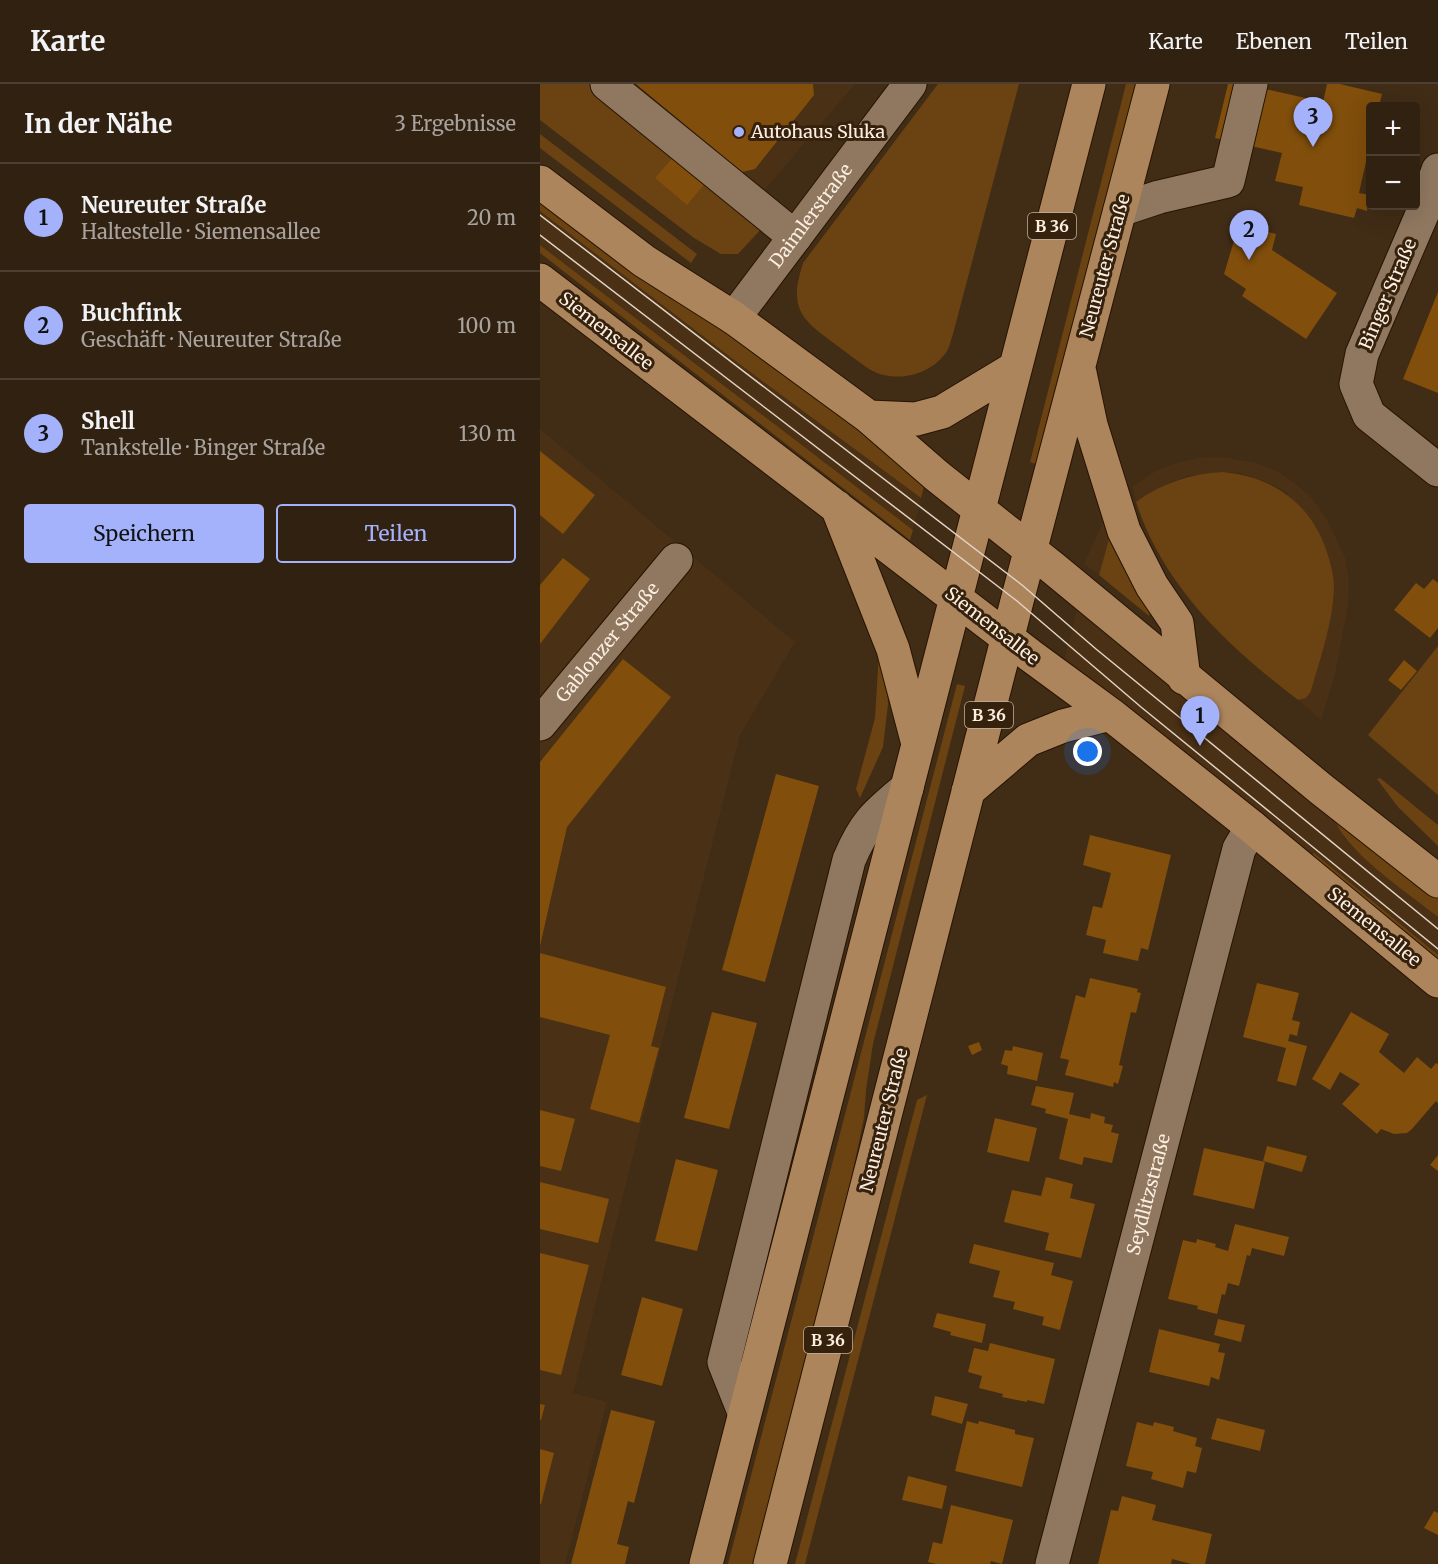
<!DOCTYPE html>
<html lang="de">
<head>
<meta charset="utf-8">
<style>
	:root { --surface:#312110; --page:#392919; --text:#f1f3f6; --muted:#a8a39f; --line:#4c3e30; --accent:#a4b2fc }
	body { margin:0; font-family:Merriweather,serif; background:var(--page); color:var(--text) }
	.controls { position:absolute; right:18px; top:18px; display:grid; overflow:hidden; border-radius:6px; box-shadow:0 6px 24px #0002 }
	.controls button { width:54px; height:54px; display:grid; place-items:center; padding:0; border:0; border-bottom:2px solid var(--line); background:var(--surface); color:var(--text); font:30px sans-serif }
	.you { position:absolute; left:548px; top:668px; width:21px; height:21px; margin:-15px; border:4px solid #fff; border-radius:50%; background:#1a73e8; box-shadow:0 0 0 9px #1a73e833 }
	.badge { display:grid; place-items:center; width:39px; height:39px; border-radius:50%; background:var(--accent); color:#111; font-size:20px; font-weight:700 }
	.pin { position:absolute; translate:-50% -50px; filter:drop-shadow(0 2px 3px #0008) }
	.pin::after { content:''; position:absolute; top:32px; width:21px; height:18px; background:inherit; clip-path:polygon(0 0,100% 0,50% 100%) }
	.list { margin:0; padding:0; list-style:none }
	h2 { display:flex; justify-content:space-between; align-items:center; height:78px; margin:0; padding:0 24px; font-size:26px }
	h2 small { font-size:20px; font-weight:400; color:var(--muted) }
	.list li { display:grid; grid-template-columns:39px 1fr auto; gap:18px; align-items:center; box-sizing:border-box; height:108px; padding:0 24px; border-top:2px solid var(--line) }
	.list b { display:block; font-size:22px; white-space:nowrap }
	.list p { margin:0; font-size:20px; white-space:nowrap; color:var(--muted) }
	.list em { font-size:20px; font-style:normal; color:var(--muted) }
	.actions { display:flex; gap:12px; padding:18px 24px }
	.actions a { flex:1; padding:14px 0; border:2px solid var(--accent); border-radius:6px; text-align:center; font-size:21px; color:var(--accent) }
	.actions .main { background:var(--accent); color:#111 }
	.map { position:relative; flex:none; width:898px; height:1480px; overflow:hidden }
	header { display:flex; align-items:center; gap:36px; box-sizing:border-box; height:84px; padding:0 30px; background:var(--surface); border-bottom:2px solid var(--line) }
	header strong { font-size:28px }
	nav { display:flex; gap:33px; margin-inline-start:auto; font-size:21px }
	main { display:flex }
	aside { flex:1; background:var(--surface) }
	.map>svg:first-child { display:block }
	.built { fill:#4a3014 }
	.green { fill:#6b4211 }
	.building { fill:#814e0b }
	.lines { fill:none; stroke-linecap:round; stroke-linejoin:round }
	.minor-casing { stroke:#271401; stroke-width:35 }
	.major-casing { stroke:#271401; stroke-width:35 }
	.minor { stroke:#907860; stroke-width:33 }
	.major { stroke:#ad855d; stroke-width:33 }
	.tram { stroke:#e2d3c4; stroke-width:1.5 }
	.poi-dot { fill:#a4b2fc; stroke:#36220c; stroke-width:2 }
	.labels { text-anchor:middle; stroke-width:6; stroke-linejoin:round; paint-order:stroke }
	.shield { fill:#36220c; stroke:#c1b1a1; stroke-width:1.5 }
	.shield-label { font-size:16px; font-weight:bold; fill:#fceee1 }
	.poi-label { font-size:18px; fill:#fceee1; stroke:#36220c; text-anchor:start }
	.street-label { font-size:18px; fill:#fceee1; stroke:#36220c }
</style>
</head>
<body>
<header>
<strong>Karte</strong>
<nav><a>Karte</a><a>Ebenen</a><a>Teilen</a></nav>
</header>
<main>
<aside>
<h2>In der Nähe<small>3 Ergebnisse</small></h2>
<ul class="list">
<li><span class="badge">1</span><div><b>Neureuter Straße</b><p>Haltestelle · Siemensallee</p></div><em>20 m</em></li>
<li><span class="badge">2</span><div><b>Buchfink</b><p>Geschäft · Neureuter Straße</p></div><em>100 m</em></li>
<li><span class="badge">3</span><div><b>Shell</b><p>Tankstelle · Binger Straße</p></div><em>130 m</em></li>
</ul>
<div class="actions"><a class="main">Speichern</a><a>Teilen</a></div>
</aside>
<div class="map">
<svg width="898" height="1480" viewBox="0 0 898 1480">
	<rect width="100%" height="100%" fill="#412c16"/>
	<!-- built -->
	<path class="built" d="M89 0H315L222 109Z
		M0 127 198 279 381 414 373 446 0 161Z
		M0 345 255 558 200 651 33 1309 67 1318 25 1480H0Z
		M682 373 717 379 738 388 752 397 772 414 786 434 805 473 809 496 808 521 795 591 781 636 758 616 766 614 771 607 788 545 793 518 794 502 791 480 775 442 746 408 724 397 700 389 682 388 648 392 626 400 596 418 593 402 614 388 632 380 658 374Z
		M564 436 569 455 559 491 544 480Z
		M538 522 794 732 805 755 821 771 898 833V871L774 769 767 776 524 576Z"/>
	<!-- green -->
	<path class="green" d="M0 0H52L224 142 198 170H181L154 154 0 36Z
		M398 0H479L413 250C411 255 410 262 407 267 391 292 354 300 329 285 317 277 306 268 295 260 281 249 263 239 258 220 255 205 259 193 263 179Z
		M586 0H598L498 381 490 378Z
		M0 50 157 170 151 179 0 64Z
		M0 113 387 390 381 414 198 279 0 127Z
		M0 161 373 446 370 456 0 169Z
		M682 388C732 392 771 419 787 468 791 480 794 492 794 504 793 539 780 574 771 607L766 614 758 616C689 563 624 504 596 418 622 399 650 390 682 388Z
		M569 455 594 503 611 526 609 532 559 491Z
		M898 562V711L828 651Z
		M339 568 347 584 348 620 343 663 320 714 316 705 335 634Z
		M417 600 425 602 333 960 326 1006 324 1034 308 1110 215 1480H188Z
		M840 694 898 741V762L858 723 837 695Z
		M794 732 898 813V833C871 811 801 765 794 732Z
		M774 769 898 871V884L767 776Z
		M387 1011 265 1480H255L377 1016Z"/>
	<!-- building -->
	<path class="building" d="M96 0H273L274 11 215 85 202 88Z
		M688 0H703L783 18 787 0H800L842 10 839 22H830V60L819 109 830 111 827 127 817 124 814 134 759 121 763 103 735 97 742 69 675 54Z
		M135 71 167 97 147 121 115 94Z
		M699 140 736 150 732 166 797 209 766 255 702 212 706 205 684 190Z
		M898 208V309L863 295Z
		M0 367 55 411 23 450 0 431Z
		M23 474 50 495 0 560V501Z
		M893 495 898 499V544L890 554 854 526 876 499 884 505Z
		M83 575 131 613 27 743 0 862V678Z
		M864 576 877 587 861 606 848 596Z
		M236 690 279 702 225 898 182 886Z
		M550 751 631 771 608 866 601 864 598 877 563 869 566 856 546 851 553 822 562 824 571 789 543 781Z
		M0 869 126 903 111 962 119 964 99 1039 50 1025 70 951 0 933Z
		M550 894 598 905 597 908 601 909 596 929 591 928 579 981 583 982 578 1000 574 998 573 1003 525 991 529 976 520 974 536 911 545 914Z
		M717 899 759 909 752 936 760 938 757 952 750 950 748 957 767 962 756 1002 737 997 746 964 703 953Z
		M172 928 217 939 189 1045 144 1034Z
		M811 928 849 950 839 968 864 989 877 973 891 985 896 979 898 980V1019L896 1017 872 1045 867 1049 854 1050 841 1045 837 1050 802 1020 820 1000 800 988 790 1006 772 995Z
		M439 958 442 966 432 971 428 962Z
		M473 962 503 969 497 997 467 990 468 982 461 980 465 966 472 967Z
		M496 1002 534 1009 529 1030 550 1035 551 1029 565 1033 564 1039 573 1041 571 1048 579 1050 572 1079 544 1073 542 1081 519 1075 528 1035 505 1029 506 1025 491 1021Z
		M0 1026 35 1035 21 1087 0 1082Z
		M455 1034 497 1044 489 1078 447 1068Z
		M727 1062 767 1072 762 1088 723 1077Z
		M664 1064 725 1078 714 1125 653 1111Z
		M898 1071V1087L890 1081Z
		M136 1075 178 1086 157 1167 115 1157Z
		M506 1093 533 1100 530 1114 555 1120 541 1174 505 1166 509 1149 464 1138 472 1106 501 1112Z
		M0 1098 69 1115 58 1159 0 1145Z
		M695 1140 749 1153 744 1172 712 1164 710 1172 707 1171 699 1202 688 1199 685 1211 682 1210 677 1230 657 1225 658 1222 628 1215 643 1156 656 1159 657 1155 676 1160 675 1163 688 1167Z
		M434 1160 514 1179 511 1191 533 1197 520 1246 502 1241 504 1233 473 1225 475 1218 453 1213 460 1187 429 1179Z
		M0 1169 49 1181 21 1291 0 1286Z
		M102 1213 143 1225 122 1302 81 1291Z
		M397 1229 446 1240 442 1259 410 1251 411 1248 393 1243Z
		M678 1235 705 1241 701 1258 674 1251Z
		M619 1245 680 1260 678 1268 685 1269 679 1296 671 1293 669 1302 609 1288Z
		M450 1259 515 1275 504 1320 487 1316V1318L462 1313 463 1310 439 1304 442 1292 428 1288 434 1264 448 1267Z
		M395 1312 428 1320 422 1340 391 1331Z
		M0 1320 5 1321 1 1336H0Z
		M71 1326 115 1337 94 1419 88 1417 77 1460 89 1463 85 1480H31Z
		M677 1334 725 1346 720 1367 671 1355Z
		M427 1337 438 1340 439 1337 475 1346V1350L494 1354 482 1403 415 1387Z
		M597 1338 613 1342 614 1338 634 1343 633 1347 657 1354 655 1362 662 1364 656 1389 647 1387 643 1404 611 1395 613 1388 586 1382Z
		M0 1365 14 1369 1 1420H0Z
		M368 1392 407 1402 402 1425 362 1416Z
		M582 1412 616 1421 612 1436 672 1450 665 1480H651L632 1475 631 1480H558L571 1426 578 1427Z
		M411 1421 473 1436 462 1480 451 1477 450 1480H396L388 1478 393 1458 402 1460Z
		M894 1427 898 1429V1451L884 1444Z"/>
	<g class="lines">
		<!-- minor casing -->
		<g class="minor-casing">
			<g id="minor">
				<path d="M67 0 255 153"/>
				<path d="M898 86 883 128 822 270 816 300 829 331 898 386"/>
				<path d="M580 126 619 113 688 97 711 0"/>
				<path id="s1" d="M194 234 370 0"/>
				<path id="s2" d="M0 640 136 476"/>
				<path d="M204 1328 184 1278 309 776C325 738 336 730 367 704"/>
				<path id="s3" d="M512 1480 699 765 712 743"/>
			</g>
		</g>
		<!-- major casing -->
		<g class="major-casing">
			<path id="major" d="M0 98 104 177 194 234 329 333 397 392 513 484 781 705 898 797
				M0 196 491 572 570 630 712 743 898 897
				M540 289 551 341 584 447 612 502 637 539 644 594
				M329 333 376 335 402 328 475 284
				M297 423 353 565 378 660
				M428 707 488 656 523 642 570 630
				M166 1480 549 0
				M230 1480 477 517 613 0"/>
		</g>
		<!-- minor -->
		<use href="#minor" class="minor"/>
		<!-- major -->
		<use href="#major" class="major"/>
		<!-- tram -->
		<path class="tram" d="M0 131 482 501 556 565 898 845
			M0 151 477 517 601 623 898 865"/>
	</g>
	<!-- markers -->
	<circle class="poi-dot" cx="199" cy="48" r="6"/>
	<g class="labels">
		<!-- shield labels -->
		<g class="shield">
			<rect x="488" y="129" width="48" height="26" rx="4.5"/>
			<rect x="425" y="618" width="48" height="26" rx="4.5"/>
			<rect x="264" y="1243" width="48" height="26" rx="4.5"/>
		</g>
		<g class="shield-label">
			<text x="512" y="148">B 36</text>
			<text x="449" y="637">B 36</text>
			<text x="288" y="1262">B 36</text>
		</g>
		<!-- poi labels -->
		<g class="poi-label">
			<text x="211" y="54">Autohaus Sluka</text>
		</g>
		<!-- street labels -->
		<g class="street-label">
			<text dy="6" stroke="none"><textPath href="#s1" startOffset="128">Daimlerstraße</textPath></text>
			<text transform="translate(565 182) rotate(-75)" y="6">Neureuter Straße</text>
			<text transform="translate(848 210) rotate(-67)" y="6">Binger Straße</text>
			<text transform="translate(66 247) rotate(38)" y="6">Siemensallee</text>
			<text transform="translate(452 542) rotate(38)" y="6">Siemensallee</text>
			<text dy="6" stroke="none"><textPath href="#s2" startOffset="106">Gablonzer Straße</textPath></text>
			<text transform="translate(834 843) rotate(39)" y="6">Siemensallee</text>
			<text transform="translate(344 1036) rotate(-76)" y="6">Neureuter Straße</text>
			<text dy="6" stroke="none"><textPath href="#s3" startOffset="382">Seydlitzstraße</textPath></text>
		</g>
	</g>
</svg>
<div class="controls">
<button>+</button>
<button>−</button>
</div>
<div class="you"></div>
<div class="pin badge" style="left:660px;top:662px">1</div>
<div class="pin badge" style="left:709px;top:176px">2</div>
<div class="pin badge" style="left:773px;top:63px">3</div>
</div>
</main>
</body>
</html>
